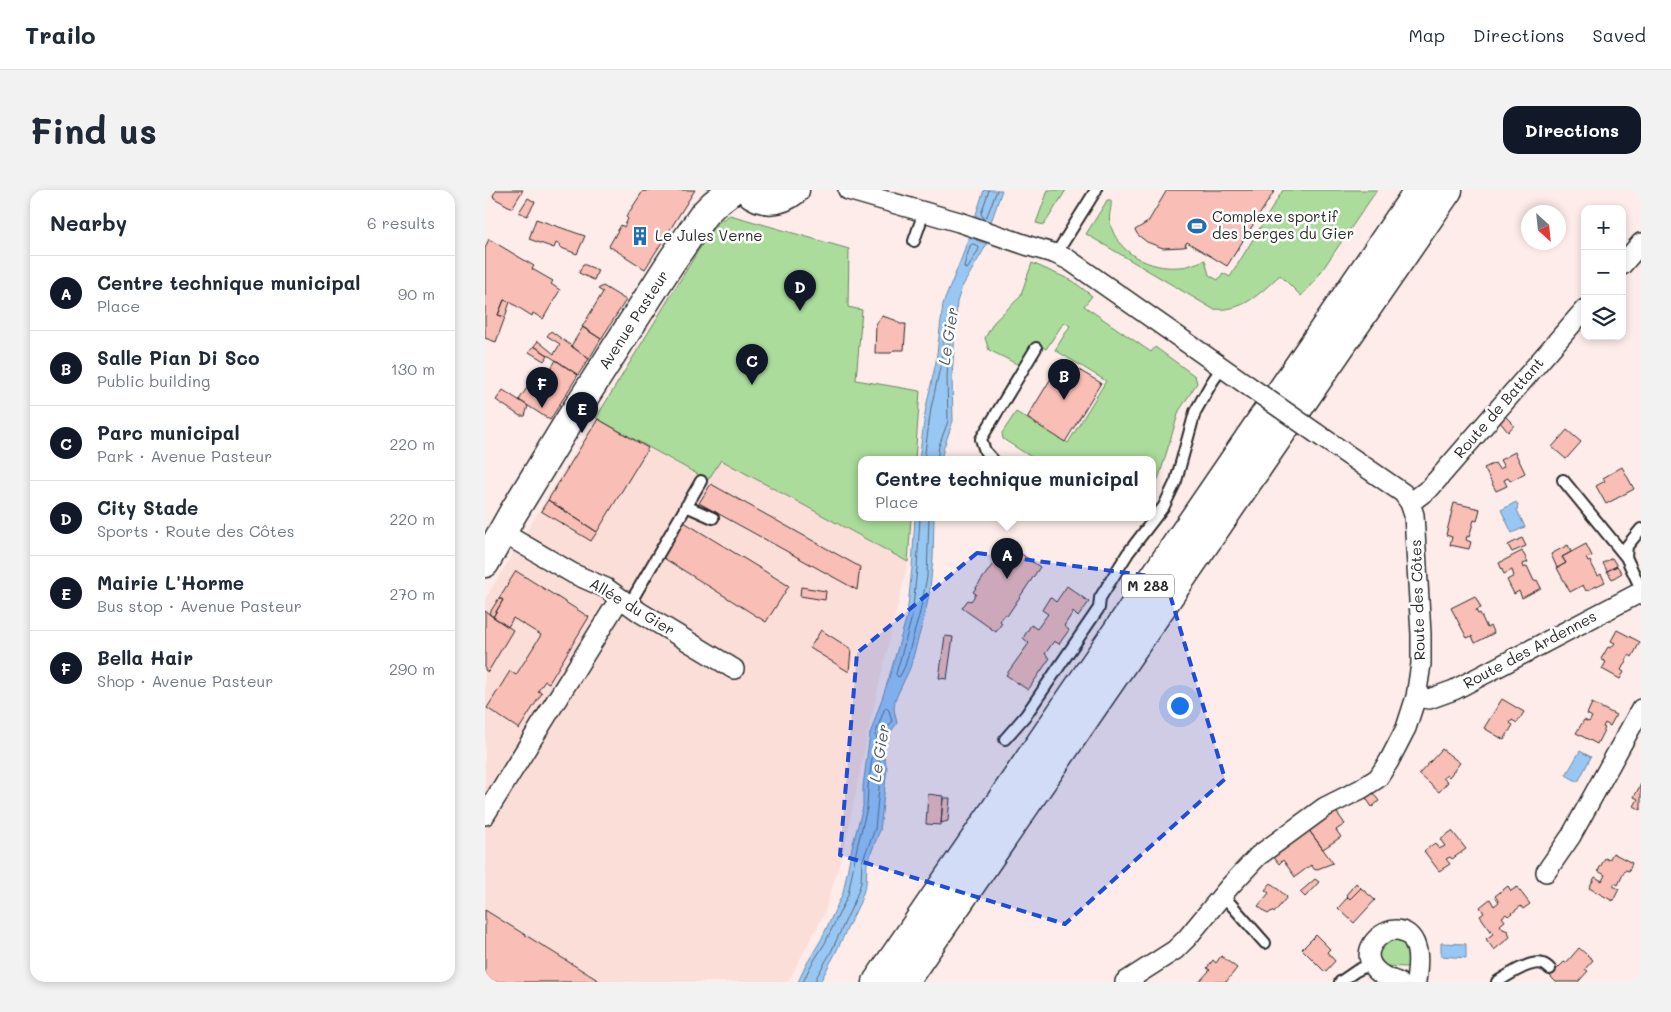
<!DOCTYPE html>
<html lang="en">
<head>
<meta charset="utf-8">
<style>
	:root { --surface:#fff; --page:#f2f2f3; --text:#1f2937; --muted:#747a83; --line:#e0e1e3; --accent:#111827 }
	body { margin:0; font-family:Mali,sans-serif; background:var(--page); color:var(--text) }
	.controls { position:absolute; right:15px; top:15px; display:grid; overflow:hidden; border-radius:10px; box-shadow:0 2px 8px #0003 }
	.controls button { width:45px; height:45px; display:grid; place-items:center; padding:0; border:0; border-bottom:1px solid var(--line); background:var(--surface); color:var(--text); font:25px sans-serif }
	.compass { position:absolute; left:1036px; top:15px; width:45px; height:45px; border-radius:50%; background:var(--surface); box-shadow:0 2px 8px #0003; rotate:153deg }
	.you { position:absolute; left:694px; top:515px; width:18px; height:18px; margin:-12px; border:4px solid #fff; border-radius:50%; background:#1a73e8; box-shadow:0 0 0 8px #1a73e833 }
	.badge { display:grid; place-items:center; width:32px; height:32px; border-radius:50%; background:var(--accent); color:#fff; font-size:16px; font-weight:700 }
	.pin { position:absolute; translate:-50% -41px; filter:drop-shadow(0 1px 2px #0008) }
	.pin::after { content:''; position:absolute; top:26px; width:18px; height:15px; background:inherit; clip-path:polygon(0 0,100% 0,50% 100%) }
	.popup { position:absolute; left:373px; top:266px; width:298px; height:65px; box-sizing:border-box; display:grid; place-content:center; border-radius:10px; background:var(--surface); filter:drop-shadow(0 1px 4px #0005); font-size:16px; white-space:nowrap; color:var(--muted) }
	.popup b { font-size:19px; color:var(--text) }
	.popup::after { content:''; position:absolute; left:50%; top:100%; margin-left:-10px; border:10px solid transparent; border-top-color:var(--surface) }
	.list { margin:0; padding:0; list-style:none }
	h2 { display:flex; justify-content:space-between; align-items:center; height:65px; margin:0; padding:0 20px; font-size:21px }
	h2 small { font-size:16px; font-weight:400; color:var(--muted) }
	.list li { display:grid; grid-template-columns:32px 1fr auto; gap:15px; align-items:center; box-sizing:border-box; height:75px; padding:0 20px; border-top:1px solid var(--line) }
	.list b { display:block; font-size:19px; white-space:nowrap }
	.list p { margin:0; font-size:16px; white-space:nowrap; color:var(--muted) }
	.list em { font-size:16px; font-style:normal; color:var(--muted) }
	.icon { flex:none; width:28px; height:28px; fill:none; stroke:currentColor; stroke-width:2; stroke-linecap:round; stroke-linejoin:round }
	.map { position:relative; flex:none; width:1156px; height:792px; overflow:hidden; border-radius:15px }
	header { display:flex; align-items:center; gap:30px; box-sizing:border-box; height:70px; padding:0 25px; background:var(--surface); border-bottom:1px solid var(--line) }
	header strong { font-size:24px }
	nav { display:flex; gap:28px; margin-inline-start:auto; font-size:18px }
	.intro { display:flex; align-items:center; justify-content:space-between; box-sizing:border-box; height:120px; padding:0 30px }
	h1 { margin:0; font-size:35px }
	.button { padding:12px 22px; border-radius:15px; background:var(--accent); color:#fff; font-size:18px; font-weight:700 }
	main { display:flex; gap:30px; padding:0 30px }
	aside { flex:1; background:var(--surface); border-radius:15px; box-shadow:0 2px 8px #0003 }
	.map>svg:first-child { display:block }
	.built { fill:#fcded9 }
	.green { fill:#abdc9c; stroke:#6b8464 }
	.water { fill:#98c7f3; stroke:#6c89a3 }
	.lines { fill:none; stroke-linecap:round; stroke-linejoin:round }
	.shore { stroke:#57697b; stroke-width:1 }
	.building { fill:#f9beb5; stroke:#2b2b2b }
	.service-casing { stroke:#2b2b2b; stroke-width:14 }
	.minor-casing { stroke:#2b2b2b; stroke-width:22 }
	.secondary-casing { stroke:#2b2b2b; stroke-width:31 }
	.trunk-casing { stroke:#2b2b2b; stroke-width:31 }
	.service { stroke:#fff; stroke-width:10 }
	.minor { stroke:#fff; stroke-width:19 }
	.secondary { stroke:#fff; stroke-width:28 }
	.trunk { stroke:#fff; stroke-width:28 }
	.minor-bridge-casing { stroke:#2b2b2b; stroke-width:22; stroke-linecap:butt }
	.minor-bridge { stroke:#fff; stroke-width:19 }
	.marked { fill:#1d4ed8; fill-opacity:0.2; stroke:#1d4ed8; stroke-width:4; stroke-dasharray:10 6; stroke-linejoin:round }
	.labels { text-anchor:middle; stroke-width:5; stroke-linejoin:round; paint-order:stroke }
	.shield { fill:#fff; stroke:#6b6b6b; stroke-width:1 }
	.shield-label { font-size:14px; font-weight:bold; fill:#2b2b2b }
	.poi-label { font-size:15px; fill:#2b2b2b; stroke:#fff; text-anchor:start }
	.street-label { font-size:15px; fill:#2b2b2b; stroke:#fff }
	.water-label { font-size:16px; font-style:italic; fill:#4c5a67; stroke:#fff }
</style>
</head>
<body>
<header>
<strong>Trailo</strong>
<nav><a>Map</a><a>Directions</a><a>Saved</a></nav>
</header>
<div class="intro"><h1>Find us</h1><a class="button">Directions</a></div>
<main>
<aside>
<h2>Nearby<small>6 results</small></h2>
<ul class="list">
<li><span class="badge">A</span><div><b>Centre technique municipal</b><p>Place</p></div><em>90 m</em></li>
<li><span class="badge">B</span><div><b>Salle Pian Di Sco</b><p>Public building</p></div><em>130 m</em></li>
<li><span class="badge">C</span><div><b>Parc municipal</b><p>Park · Avenue Pasteur</p></div><em>220 m</em></li>
<li><span class="badge">D</span><div><b>City Stade</b><p>Sports · Route des Côtes</p></div><em>220 m</em></li>
<li><span class="badge">E</span><div><b>Mairie L'Horme</b><p>Bus stop · Avenue Pasteur</p></div><em>270 m</em></li>
<li><span class="badge">F</span><div><b>Bella Hair</b><p>Shop · Avenue Pasteur</p></div><em>290 m</em></li>
</ul>
</aside>
<div class="map">
<svg width="1156" height="792" viewBox="0 0 1156 792">
	<rect width="100%" height="100%" fill="#fdece9"/>
	<filter id="ink" filterUnits="userSpaceOnUse"><feTurbulence type="fractalNoise" baseFrequency=".02" numOctaves="2"/><feDisplacementMap in="SourceGraphic" scale="10" xChannelSelector="R" yChannelSelector="G"/><feConvolveMatrix kernelMatrix="1 2 1 2 8 2 1 2 1" color-interpolation-filters="sRGB"/></filter>
	<g filter="url(#ink)">
		<!-- built -->
		<path class="built" d="M111 228 222 290 236 270 423 372 385 533 360 655 339 724 303 792H0V409Z"/>
		<!-- green -->
		<path class="green" d="M563 0H581L559 35 551 33Z
			M798 0H892L831 89 816 106 795 85C774 104 758 122 728 119L601 44 620 14 622 10H626C627 18 623 25 625 33 632 63 665 80 694 77 703 77 711 73 720 70L724 85 733 90 738 83 745 87Z
			M245 25 364 59 363 117 377 120 371 190 435 201 430 270H377V328H426L423 372 236 270 223 290 111 228 224 43 235 31Z
			M547 73 588 91 607 106 599 116 666 162 670 157 710 186 712 193 694 221 675 284 667 304V270H551L518 249 517 243 531 222 583 253 621 191 570 160 585 136 579 132 561 159 549 152 534 175 504 160 500 148 509 132 535 107Z
			M909 745 927 757 923 777 893 776 890 760Z"/>
		<!-- water -->
		<path class="water" d="M499 0H517L505 35 498 32 491 50 502 54 477 97 472 112 467 187 468 231 459 257 456 270H434L441 217 451 172 458 114 477 67Z
			M1031 312 1033 315 1032 320 1040 337 1027 343 1016 320Z
			M430 328H449L448 368 445 399 440 424 425 478 410 510 409 519 412 533 397 554V560L402 578 395 640 382 673 381 694 375 712 350 764 335 792H313L321 775 336 750 358 703 367 657 378 617V596L385 544 403 491 422 426 427 378Z
			M1095 561 1106 567 1093 592 1081 585Z
			M956 753 981 754V768L956 766Z"/>
		<g class="lines">
			<!-- shore -->
			<path class="shore" d="M504 0 496 24 498 27 502 26 512 0
				M488 54 493 56 494 59 483 78 480 79 479 76 485 56Z
				M439 270 446 218 456 173 460 136 463 134 465 136 462 187 463 231 454 256 452 270
				M435 328 432 378 427 427 411 484 413 487 415 486 420 476 435 422 442 387 444 328
				M401 518 404 520 407 532 395 548H392L390 545 399 520Z
				M318 792 325 777 340 753 363 705 372 657 382 618 383 596 388 562 391 560 393 562 396 578 390 639 377 672 376 693 370 710 346 762 331 788V792"/>
		</g>
		<!-- building -->
		<path class="building" d="M12 0H38L27 18 9 8 8 5Z
			M162 0H210L160 79 124 56 136 35 139 37 143 29 141 27 158 1 160 2Z
			M682 0H790L742 76 702 52 700 55 702 56 698 57 678 58 662 52 653 45 650 40 663 32Z
			M43 8 50 12 42 26 34 22Z
			M51 29 100 46 92 64 74 57 75 55 71 53 69 58 44 49Z
			M4 49 49 76 47 79 68 91 66 94 75 100 58 129 48 123 47 126 25 112 19 110 13 125 20 127 11 152 0 148V58Z
			M98 74 113 80 109 90 94 83Z
			M118 96 141 110 116 149 97 137 118 102 113 99Z
			M19 110 25 112 20 127 13 125Z
			M397 126 410 130 415 134H421L419 160H409L406 163H390L391 134Z
			M98 137 116 149 104 169 86 156Z
			M66 141 104 169 93 185 49 156 53 151 69 164 75 154 62 146Z
			M49 156 63 165 59 171 44 162Z
			M71 170 93 185 65 230 34 210 49 187 58 192Z
			M577 170 616 193 580 252 542 228Z
			M18 200 43 216 40 226H35L11 210Z
			M1020 226 1029 235 1023 242 1015 232Z
			M113 229 163 258 112 342 63 310Z
			M1082 240 1096 252 1081 269 1067 257Z
			M1030 262 1040 283 1025 291 1023 288 1019 290 1022 296 1011 301 999 278 1010 273 1014 279 1019 277 1015 270Z
			M1137 277 1149 299 1121 314 1111 296 1120 291 1118 288Z
			M226 294 375 377 372 400 214 313Z
			M63 310 112 342 106 351 56 321Z
			M969 313 995 319 992 331 989 330 984 347 982 346 981 350 986 352 984 359 965 355 967 347 961 345Z
			M199 332 304 396 281 432 177 367Z
			M1037 348 1041 356 1027 362 1023 355Z
			M522 354 555 377 522 426 520 424 515 431 517 433 511 442 477 418 483 410 486 411 491 404 488 402Z
			M1101 354 1107 366 1101 368 1103 372 1105 371 1113 386 1116 384 1120 392 1101 401 1098 395 1085 402 1072 378 1081 373 1077 367Z
			M1083 355 1086 362 1077 367 1081 373 1072 378 1066 364Z
			M1037 361 1043 372 1038 374 1039 378 1042 376 1049 391 1052 390 1056 398 1037 408 1034 401 1029 404 1022 390 1029 386 1027 380 1019 384 1014 373Z
			M1127 368 1132 376 1122 381 1118 373Z
			M1132 376 1137 383 1127 389 1122 381Z
			M31 381 104 427 64 493 60 491 53 501 57 503 34 539 2 518 25 481 31 485 56 445 28 428 23 437 8 427 18 410 14 408Z
			M582 396 604 412 593 427 588 422 579 436 584 440 574 454 569 451 560 464 565 468 543 500 521 485 544 453 538 448 546 435 552 439 563 424 557 420 565 407 571 412Z
			M316 397 341 401 340 410 315 406Z
			M990 406 996 418 991 420 993 424 995 423 1002 438 1005 436 1009 443 990 453 987 446 982 448 966 418Z
			M14 408 18 410 8 427 4 424Z
			M0 421 28 440 3 482 0 480Z
			M336 440 366 459 364 482 325 458Z
			M1132 440 1155 452 1147 467 1144 465 1136 480 1139 482 1135 489 1117 479 1121 472 1116 469 1123 457 1126 458 1130 453 1126 451Z
			M460 446 468 447 462 489 454 488Z
			M1017 509 1039 522 1032 533 1027 530 1025 533 1028 535 1019 550 999 538Z
			M1107 513 1131 525 1125 536 1120 533 1118 537 1120 538 1112 554 1091 543 1099 530 1104 532 1107 527 1102 524Z
			M957 559 975 573 964 587 962 585 958 588 963 592 954 602 934 584Z
			M1156 594V620L1149 616 1153 609 1149 607Z
			M888 603 894 611 887 617 881 608Z
			M443 604 458 606 456 635 441 634Z
			M458 608H465L463 631 456 633Z
			M850 620 860 634 851 640 856 647 838 659 823 639Z
			M823 639 848 673 830 680 826 675 810 687 798 670 794 674 787 665Z
			M967 641 981 659 967 669 965 667 961 669 965 674 954 681 939 661 950 653 954 659 960 656 955 649Z
			M1128 663 1147 673 1144 681 1140 680 1133 695 1130 693 1128 696 1134 699 1128 711 1104 698 1110 687 1117 691 1120 685 1113 681 1120 668 1124 670Z
			M830 689 834 692 820 707 815 702Z
			M786 693 802 707 789 723 787 721 783 724 773 716 784 703 780 700Z
			M871 693 876 698 865 709 861 705Z
			M1023 696 1026 701 1032 697 1045 714 1038 719 1036 716 1023 726 1021 724 1017 727 1020 731 1015 735 1018 739 1023 741 1025 747 1009 760 1001 749 1008 744 995 726 999 723 995 717 1005 709 1009 716 1014 712 1010 706Z
			M876 698 890 710 869 733 853 718 863 707 865 709Z
			M0 720 116 792H0Z
			M831 745 845 759 842 762 850 771 840 782 817 759Z
			M1094 758 1108 770 1100 779 1103 781 1093 792H1071L1064 785 1070 778 1072 779 1079 772 1081 773Z
			M736 766 752 778 741 792H714L725 780 722 778 728 770 731 773Z"/>
		<g class="lines">
			<!-- service casing -->
			<g class="service-casing">
				<path id="service" d="M429 51 439 22
					M571 64 611 0
					M508 270 500 261 496 249 551 158
					M1078 290 1141 367 1156 399
					M201 316 228 328
					M1141 367 1142 356 1156 339
					M144 415 216 291
					M520 549 541 525 614 418 615 408 643 363 679 316 691 291 710 222 727 192 738 176
					M737 706 743 711 780 753
					M855 792 871 781 887 773
					M1012 792C1023 785 1045 770 1058 774 1061 775 1063 777 1065 779"/>
			</g>
			<!-- minor casing -->
			<g class="minor-casing">
				<path id="minor" d="M363 0 474 32 544 56 571 64 584 70 765 197
					M1137 75 1156 53
					M925 313 945 298 1100 119
					M18 343 89 384 121 398 156 423 249 479
					M931 507 944 509 969 500 1156 402
					M0 625 135 408
					M1061 682 1086 646 1156 519
					M640 792 690 760 702 748 745 696 773 666 840 617 876 599 893 588 904 571 921 538 931 507 936 474V444L929 325 925 313 918 303 831 243
					M913 792C843 770 921 708 932 761 934 771 932 782 931 792"/>
			</g>
			<!-- secondary casing -->
			<g class="secondary-casing">
				<path id="secondary" d="M262 0C277 13 294 13 310 0
					M0 373 28 323 84 231 186 72 219 24 229 14 247 0"/>
			</g>
			<!-- trunk casing -->
			<g class="trunk-casing">
				<path id="trunk" d="M392 792 934 0
					M419 792 963 0"/>
			</g>
			<!-- service -->
			<use href="#service" class="service"/>
			<!-- minor -->
			<use href="#minor" class="minor"/>
			<!-- secondary -->
			<use href="#secondary" class="secondary"/>
			<!-- trunk -->
			<use href="#trunk" class="trunk"/>
			<!-- minor-bridge casing -->
			<g class="minor-bridge-casing">
				<path id="minor-bridge" d="M765 197 831 243"/>
			</g>
			<!-- minor-bridge -->
			<use href="#minor-bridge" class="minor-bridge"/>
		</g>
	</g>
	<!-- marked area -->
	<path class="marked" d="M492 363 680 388 740 589 580 734 355 665 372 463Z"/>
	<!-- icons -->
	<defs>
		<g id="stadium-bare" transform="scale(1.5)"><path d="M0-5a6.5 5 0 1 0 0 10a6.5 5 0 1 0 0-10ZM-3.5-1.8h7v3.6h-7Z" fill="#1f6fb2" stroke="#fff" stroke-width="2.5" paint-order="stroke"/></g>
		<g id="building-bare" transform="scale(1.5)"><path d="M-4-6H4V6H1V3H-1V6H-4ZM-2.5-4.3h1.7v1.8h-1.7ZM.8-4.3h1.7v1.8H.8ZM-2.5-1h1.7V.8h-1.7ZM.8-1h1.7V.8H.8Z" fill="#1f6fb2" stroke="#fff" stroke-width="2.5" paint-order="stroke"/></g>
	</defs>
	<g fill-rule="evenodd">
		<use href="#stadium-bare" x="712" y="36"/>
		<use href="#building-bare" x="155" y="46"/>
	</g>
	<g class="labels">
		<!-- shield labels -->
		<rect class="shield" x="637" y="384.5" width="52" height="23" rx="4"/>
		<g class="shield-label">
			<text x="663" y="401">M 288</text>
		</g>
		<!-- poi labels -->
		<g class="poi-label">
			<text x="727" y="32">Complexe sportif<tspan x="727" dy="17">des berges du Gier</tspan></text>
			<text x="170" y="51">Le Jules Verne</text>
		</g>
		<!-- street labels -->
		<g class="street-label">
			<text transform="translate(149 130) rotate(-57)" y="5">Avenue Pasteur</text>
			<text transform="translate(1014 218) rotate(-49)" y="5">Route de Battant</text>
			<text transform="translate(933 410) rotate(-92)" y="5">Route des Côtes</text>
			<text transform="translate(147 417) rotate(31)" y="5">Allée du Gier</text>
			<text transform="translate(1045 460) rotate(-28)" y="5">Route des Ardennes</text>
		</g>
		<!-- water labels -->
		<g class="water-label">
			<text transform="translate(463 146) rotate(-81)" y="6">Le Gier</text>
			<text transform="translate(394 563) rotate(-81)" y="6">Le Gier</text>
		</g>
	</g>
</svg>
<div class="controls">
<button>+</button>
<button>−</button>
<button><svg class="icon" aria-label="layers" viewBox="0 0 24 24"><path d="M12 4l9 5-9 5-9-5zM3 14l9 5 9-5"/></svg></button>
</div>
<svg class="compass" viewBox="-18 -18 36 36"><path d="M0-13l5 13h-10z" fill="#e53935"/><path d="M0 13l5-13h-10z" fill="#747a83"/></svg>
<div class="you"></div>
<div class="pin badge" style="left:522px;top:389px">A</div>
<div class="popup"><b>Centre technique municipal</b>Place</div>
<div class="pin badge" style="left:579px;top:210px">B</div>
<div class="pin badge" style="left:267px;top:195px">C</div>
<div class="pin badge" style="left:315px;top:121px">D</div>
<div class="pin badge" style="left:97px;top:243px">E</div>
<div class="pin badge" style="left:57px;top:218px">F</div>
</div>
</main>
</body>
</html>
